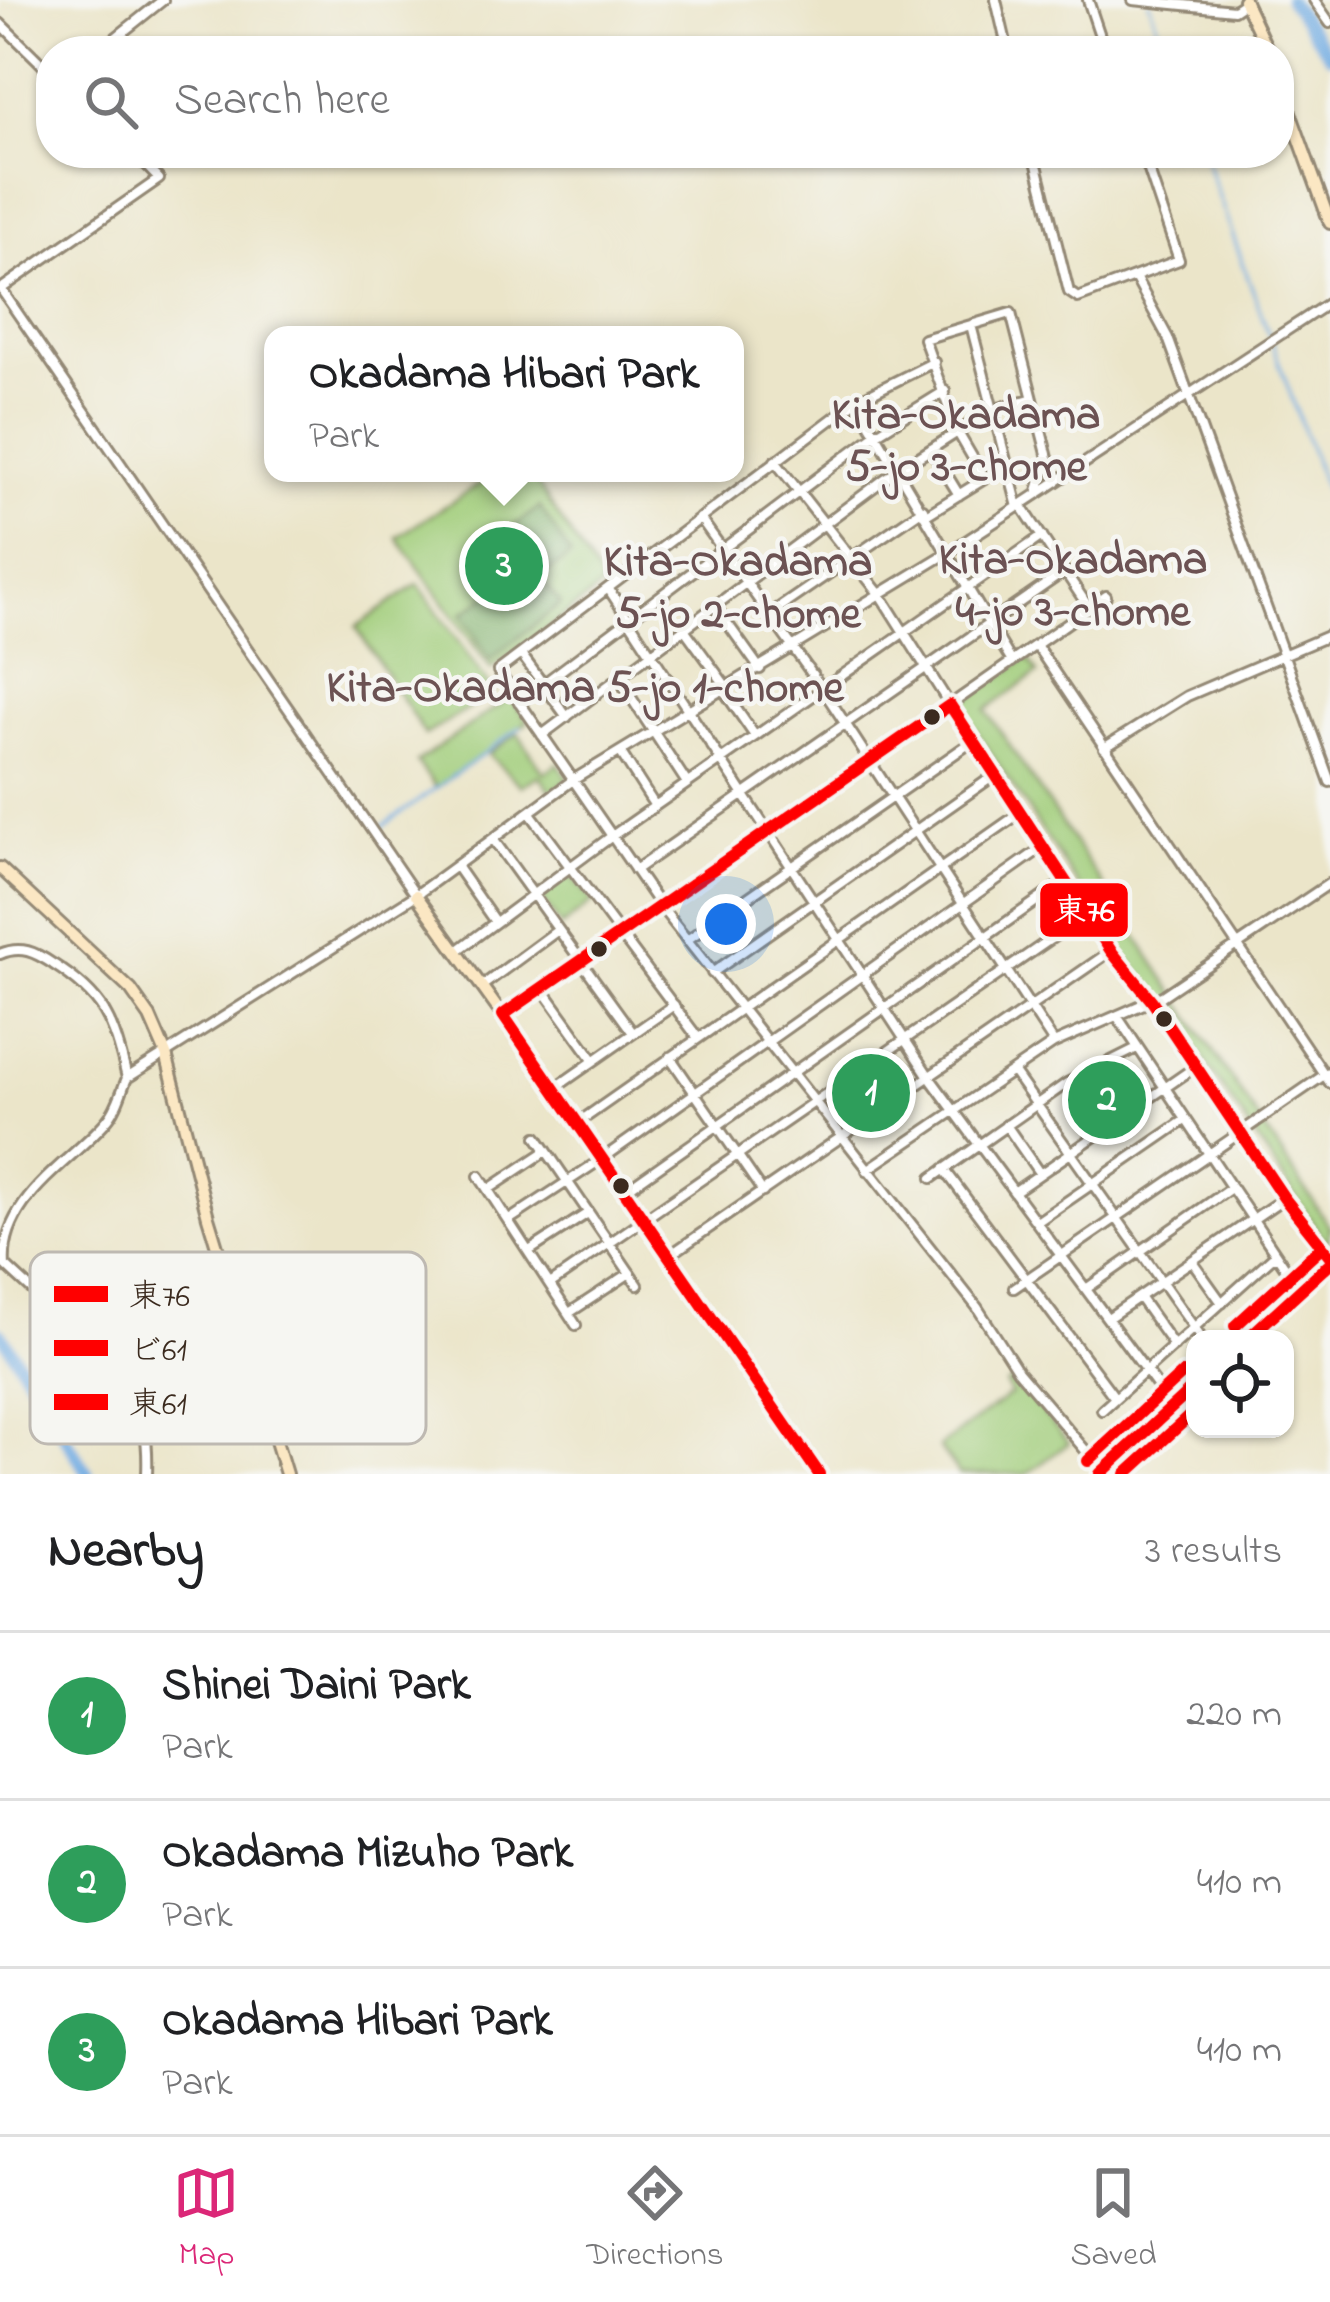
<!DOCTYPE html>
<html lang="en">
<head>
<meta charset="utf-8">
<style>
	:root { --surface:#fff; --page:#f2f2f2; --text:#202124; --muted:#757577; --line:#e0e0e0; --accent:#db2777 }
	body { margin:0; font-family:"Indie Flower","Klee One",sans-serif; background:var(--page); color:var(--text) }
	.controls { position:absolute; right:36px; bottom:36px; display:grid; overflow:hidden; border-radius:24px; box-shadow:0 3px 9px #0004 }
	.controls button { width:108px; height:108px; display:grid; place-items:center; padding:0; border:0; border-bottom:3px solid var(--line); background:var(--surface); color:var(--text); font:60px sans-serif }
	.you { position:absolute; left:726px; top:924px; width:42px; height:42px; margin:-30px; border:9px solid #fff; border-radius:50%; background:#1a73e8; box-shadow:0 0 0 18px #1a73e833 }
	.badge { display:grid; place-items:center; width:78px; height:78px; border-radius:50%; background:var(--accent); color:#fff; font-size:39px; font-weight:700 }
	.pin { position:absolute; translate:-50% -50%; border:6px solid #fff; box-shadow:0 3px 12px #0006 }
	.popup { position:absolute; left:264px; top:326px; width:480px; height:156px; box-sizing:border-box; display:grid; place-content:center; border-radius:24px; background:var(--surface); filter:drop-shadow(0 3px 9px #0005); font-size:39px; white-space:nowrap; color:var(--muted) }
	.popup b { font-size:45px; color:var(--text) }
	.popup::after { content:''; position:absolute; left:50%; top:100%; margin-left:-24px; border:24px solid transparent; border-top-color:var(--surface) }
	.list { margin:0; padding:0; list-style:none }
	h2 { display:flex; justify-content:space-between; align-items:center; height:156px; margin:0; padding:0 48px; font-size:51px }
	h2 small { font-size:39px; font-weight:400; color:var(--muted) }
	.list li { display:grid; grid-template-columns:78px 1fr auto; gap:36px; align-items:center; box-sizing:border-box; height:168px; padding:0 48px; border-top:3px solid var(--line) }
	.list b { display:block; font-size:45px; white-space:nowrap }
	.list p { margin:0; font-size:39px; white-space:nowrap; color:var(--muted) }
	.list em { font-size:39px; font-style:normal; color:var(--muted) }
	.icon { flex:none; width:66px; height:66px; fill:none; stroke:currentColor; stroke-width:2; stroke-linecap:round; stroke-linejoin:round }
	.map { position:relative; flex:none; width:1330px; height:1474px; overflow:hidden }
	.search { position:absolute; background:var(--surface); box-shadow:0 3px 9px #0004; left:36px; right:36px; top:36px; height:132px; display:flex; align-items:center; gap:30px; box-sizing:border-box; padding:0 42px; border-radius:48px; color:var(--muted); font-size:45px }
	.sheet { height:660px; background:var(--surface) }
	nav { display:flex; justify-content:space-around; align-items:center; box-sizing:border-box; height:168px; border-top:3px solid var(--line); background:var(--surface); font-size:33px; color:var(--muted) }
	nav a { display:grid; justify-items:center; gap:6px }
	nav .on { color:var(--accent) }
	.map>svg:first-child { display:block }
	.green { fill:#a1cd7a; stroke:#6e7c4c; stroke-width:3 }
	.forest { fill:#80b06a; stroke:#5e6d44; stroke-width:3 }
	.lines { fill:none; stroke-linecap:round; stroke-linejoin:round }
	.stream { stroke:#72ace2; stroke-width:3 }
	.river { stroke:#72ace2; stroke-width:12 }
	.street-casing { stroke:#938874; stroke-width:14 }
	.secondary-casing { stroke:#938874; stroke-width:16 }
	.street { stroke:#fff; stroke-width:8 }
	.secondary { stroke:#fbe7c3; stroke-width:10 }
	.bus-1-casing { stroke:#f6f6f2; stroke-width:21 }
	.bus-2-casing { stroke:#f6f6f2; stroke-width:21 }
	.bus-3-casing { stroke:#f6f6f2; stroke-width:21 }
	.bus-1 { stroke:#f00; stroke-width:12 }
	.bus-2 { stroke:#f00; stroke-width:12 }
	.bus-3 { stroke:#f00; stroke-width:12 }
	.bus-dot { fill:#3b2a1e; stroke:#f6f6f2; stroke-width:4.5 }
	.labels { text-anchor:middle; stroke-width:9; stroke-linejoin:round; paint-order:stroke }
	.neighbourhood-label { font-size:45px; font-weight:bold; fill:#6c5253; stroke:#f6f6f2 }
	.key { fill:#f6f6f2; stroke:#beb9b2; stroke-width:3 }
	.key-label { font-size:33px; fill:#3b2a1e }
	.line-badge { stroke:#f6f6f2; stroke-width:4.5 }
	.badge-label { font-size:33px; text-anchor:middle; font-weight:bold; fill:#fff }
</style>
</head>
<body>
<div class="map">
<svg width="1330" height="1474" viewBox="0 0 1330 1474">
	<rect width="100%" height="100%" fill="#f6f6f2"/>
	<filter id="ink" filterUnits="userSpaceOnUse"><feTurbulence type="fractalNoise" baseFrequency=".00833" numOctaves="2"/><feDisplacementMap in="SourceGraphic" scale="24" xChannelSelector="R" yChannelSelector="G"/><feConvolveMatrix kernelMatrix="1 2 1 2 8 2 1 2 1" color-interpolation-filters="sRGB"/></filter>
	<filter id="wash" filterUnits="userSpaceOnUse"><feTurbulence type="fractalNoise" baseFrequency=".004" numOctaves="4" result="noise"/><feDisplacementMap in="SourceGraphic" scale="48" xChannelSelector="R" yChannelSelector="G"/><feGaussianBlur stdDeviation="2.7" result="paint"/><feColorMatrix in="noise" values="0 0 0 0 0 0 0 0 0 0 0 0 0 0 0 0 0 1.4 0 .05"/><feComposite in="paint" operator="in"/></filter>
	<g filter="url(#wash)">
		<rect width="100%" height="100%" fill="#ebe5c9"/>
		<!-- green -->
		<path class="green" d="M497 473H530L600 580 601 588 491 669 397 537Z
			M418 584 494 693 425 735 356 627Z
			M1028 657 1038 673 986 710 1330 1227 1327 1244 1166 1004 1126 958 959 705Z
			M511 697 528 722 436 788 417 762Z
			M518 733 544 773 558 763 569 779 552 792 539 776 521 786 488 754Z
			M569 873 593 902 561 927 539 894Z
			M1014 1379 1069 1443 1027 1474H959L939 1447 1011 1394 1006 1385Z"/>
		<!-- forest -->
		<path class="forest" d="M540 507 571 556 544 575 509 529Z
			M530 566 561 604 490 660 462 614Z"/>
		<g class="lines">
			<!-- stream -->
			<path class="stream" d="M1149 2 1166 51
				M1203 153 1330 503
				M379 829 521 727"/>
			<!-- river -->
			<path class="river" d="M1289 0 1330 56
				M0 1332 88 1474"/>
		</g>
	</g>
	<g filter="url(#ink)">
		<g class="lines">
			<!-- street casing -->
			<g class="street-casing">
				<path id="street" d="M996 0 1008 51
					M1088 0 1105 51
					M1133 0 1234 10 1246 2
					M1314 0 1330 23
					M0 23 51 73
					M99 51 163 0
					M134 153 159 179 1 289 416 895
					M1034 153 1069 292 1078 298 1179 260 1143 153
					M1136 279 1168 338 1330 782
					M971 325 1018 507
					M934 362 856 401 498 671 661 907 977 1307 1018 1371 1103 1471
					M856 401 1012 662
					M931 449 959 495
					M775 461 881 596 950 705 1106 596
					M985 479 957 431 924 339 1011 313 1048 458 1037 494
					M1021 505 1089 608
					M926 515 1007 465
					M700 518 822 688 1054 1043
					M608 588 930 1078 1172 1406
					M715 606 760 669
					M770 614 923 509
					M685 630 728 689
					M1036 645 1330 1083
					M521 654 567 717
					M619 679 687 783
					M724 691 755 736
					M519 702 877 433 945 391
					M542 735 886 478 992 410 1030 399
					M1104 748 1187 696 1330 635
					M621 753 655 806
					M530 813 698 1038
					M493 839 633 1033
					M456 866 495 922
					M635 870 1065 571
					M687 940 973 741
					M457 951 612 836 1042 536
					M0 954C21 945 35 952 53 964 105 997 113 1020 127 1078L416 895 573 780 949 552 1330 302
					M712 973 995 775
					M482 986 558 930
					M542 988 593 1059
					M1117 1016 1300 1290
					M670 1057 763 1192
					M1013 1071 1202 1339
					M127 1078C121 1092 117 1109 107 1120 71 1163 0 1199 5 1265 38 1297 118 1362 136 1400 146 1422 148 1450 147 1474
					M1067 1083 1101 1132
					M555 1088 674 1005
					M579 1122 1020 813
					M1006 1125 1040 1174
					M537 1137 638 1285
					M944 1169 1115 1398
					M867 1170 1054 1043 1162 996 1330 883
					M479 1176 576 1325
					M932 1178 1067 1083 1137 1048
					M489 1189 546 1151
					M626 1190 1065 881
					M1014 1192 1195 1067
					M509 1220 602 1159 1043 847
					M1037 1222 1185 1120
					M529 1251 588 1213
					M670 1255 1111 951
					M1192 1261 1222 1303
					M550 1284 1087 914
					M1014 1288 1330 1071
					M1086 1289 1231 1188
					M1139 1297 1174 1346
					M569 1313 630 1273
					M1108 1318 1284 1198
					M1102 1410 1276 1254"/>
			</g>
			<!-- secondary casing -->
			<g class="secondary-casing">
				<path id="secondary" d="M1244 0 1268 51
					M1279 82 1330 223
					M0 868 131 990 150 1017 166 1054 208 1217 286 1474
					M416 895 579 1122 819 1474
					M503 1015 950 705 1111 951 1152 1001 1284 1198 1330 1256
					M1247 1339 1330 1263
					M1100 1474 1195 1386"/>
			</g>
			<!-- street -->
			<use href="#street" class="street"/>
			<!-- secondary -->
			<use href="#secondary" class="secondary"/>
			<!-- bus-1 casing -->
			<g class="bus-1-casing">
				<path id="bus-1" d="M950 705 1111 951 1152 1001 1284 1198 1330 1256
					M503 1015 819 1474
					M503 1015 950 705
					M1247 1339 1330 1263
					M1100 1474 1195 1386"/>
			</g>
			<!-- bus-2 casing -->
			<g class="bus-2-casing">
				<path id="bus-2" d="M1126 1474 1195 1411"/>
			</g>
			<!-- bus-3 casing -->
			<g class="bus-3-casing">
				<path id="bus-3" d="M1235 1326 1318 1250
					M1088 1461 1183 1373"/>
			</g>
			<!-- bus-1 -->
			<use href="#bus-1" class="bus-1"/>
			<!-- bus-2 -->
			<use href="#bus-2" class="bus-2"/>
			<!-- bus-3 -->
			<use href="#bus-3" class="bus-3"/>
		</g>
	</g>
	<!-- markers -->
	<g class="bus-dot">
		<circle cx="932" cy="717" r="10"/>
		<circle cx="599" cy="949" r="10"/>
		<circle cx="1164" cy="1019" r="10"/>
		<circle cx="621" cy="1186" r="10"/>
	</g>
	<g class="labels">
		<!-- neighbourhood labels -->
		<g class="neighbourhood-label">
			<text x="966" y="428">Kita-Okadama<tspan x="966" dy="52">5-jo 3-chome</tspan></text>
			<text x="1073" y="573">Kita-Okadama<tspan x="1073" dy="52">4-jo 3-chome</tspan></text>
			<text x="738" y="575">Kita-Okadama<tspan x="738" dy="52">5-jo 2-chome</tspan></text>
			<text x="585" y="701">Kita-Okadama 5-jo 1-chome</text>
		</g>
	</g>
	<!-- legend -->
	<rect x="30" y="1252" width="396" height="192" rx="18" class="key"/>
	<rect x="54" y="1286" width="54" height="16" fill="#f00"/>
	<rect x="54" y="1340" width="54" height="16" fill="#f00"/>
	<rect x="54" y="1394" width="54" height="16" fill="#f00"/>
	<g class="key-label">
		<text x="129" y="1306">東76</text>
		<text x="129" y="1360">ビ61</text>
		<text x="129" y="1414">東61</text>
	</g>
	<rect class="line-badge" x="1038" y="881" width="92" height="58" rx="12" fill="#f00"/>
	<g class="badge-label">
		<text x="1084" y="921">東76</text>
	</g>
</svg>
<div class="controls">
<button><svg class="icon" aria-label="locate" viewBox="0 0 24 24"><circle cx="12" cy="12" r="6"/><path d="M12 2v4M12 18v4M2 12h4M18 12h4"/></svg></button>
</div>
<div class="you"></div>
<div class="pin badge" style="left:871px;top:1093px;background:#2e9e5b">1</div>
<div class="pin badge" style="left:1107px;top:1100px;background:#2e9e5b">2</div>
<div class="pin badge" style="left:504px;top:566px;background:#2e9e5b">3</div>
<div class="popup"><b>Okadama Hibari Park</b>Park</div>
<div class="search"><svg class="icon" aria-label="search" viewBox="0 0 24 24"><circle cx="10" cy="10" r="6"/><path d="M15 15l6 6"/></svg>Search here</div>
</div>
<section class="sheet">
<h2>Nearby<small>3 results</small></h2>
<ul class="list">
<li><span class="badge" style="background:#2e9e5b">1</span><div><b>Shinei Daini Park</b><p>Park</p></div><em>220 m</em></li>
<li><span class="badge" style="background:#2e9e5b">2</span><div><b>Okadama Mizuho Park</b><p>Park</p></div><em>410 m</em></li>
<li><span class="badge" style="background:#2e9e5b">3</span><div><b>Okadama Hibari Park</b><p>Park</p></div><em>410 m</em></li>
</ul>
</section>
<nav>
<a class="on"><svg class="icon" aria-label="map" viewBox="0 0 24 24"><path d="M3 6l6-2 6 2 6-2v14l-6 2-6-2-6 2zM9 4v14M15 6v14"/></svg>Map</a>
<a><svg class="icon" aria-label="directions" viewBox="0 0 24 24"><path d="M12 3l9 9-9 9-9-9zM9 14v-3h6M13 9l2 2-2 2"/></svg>Directions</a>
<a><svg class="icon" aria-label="saved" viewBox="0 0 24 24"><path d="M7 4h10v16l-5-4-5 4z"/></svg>Saved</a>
</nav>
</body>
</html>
